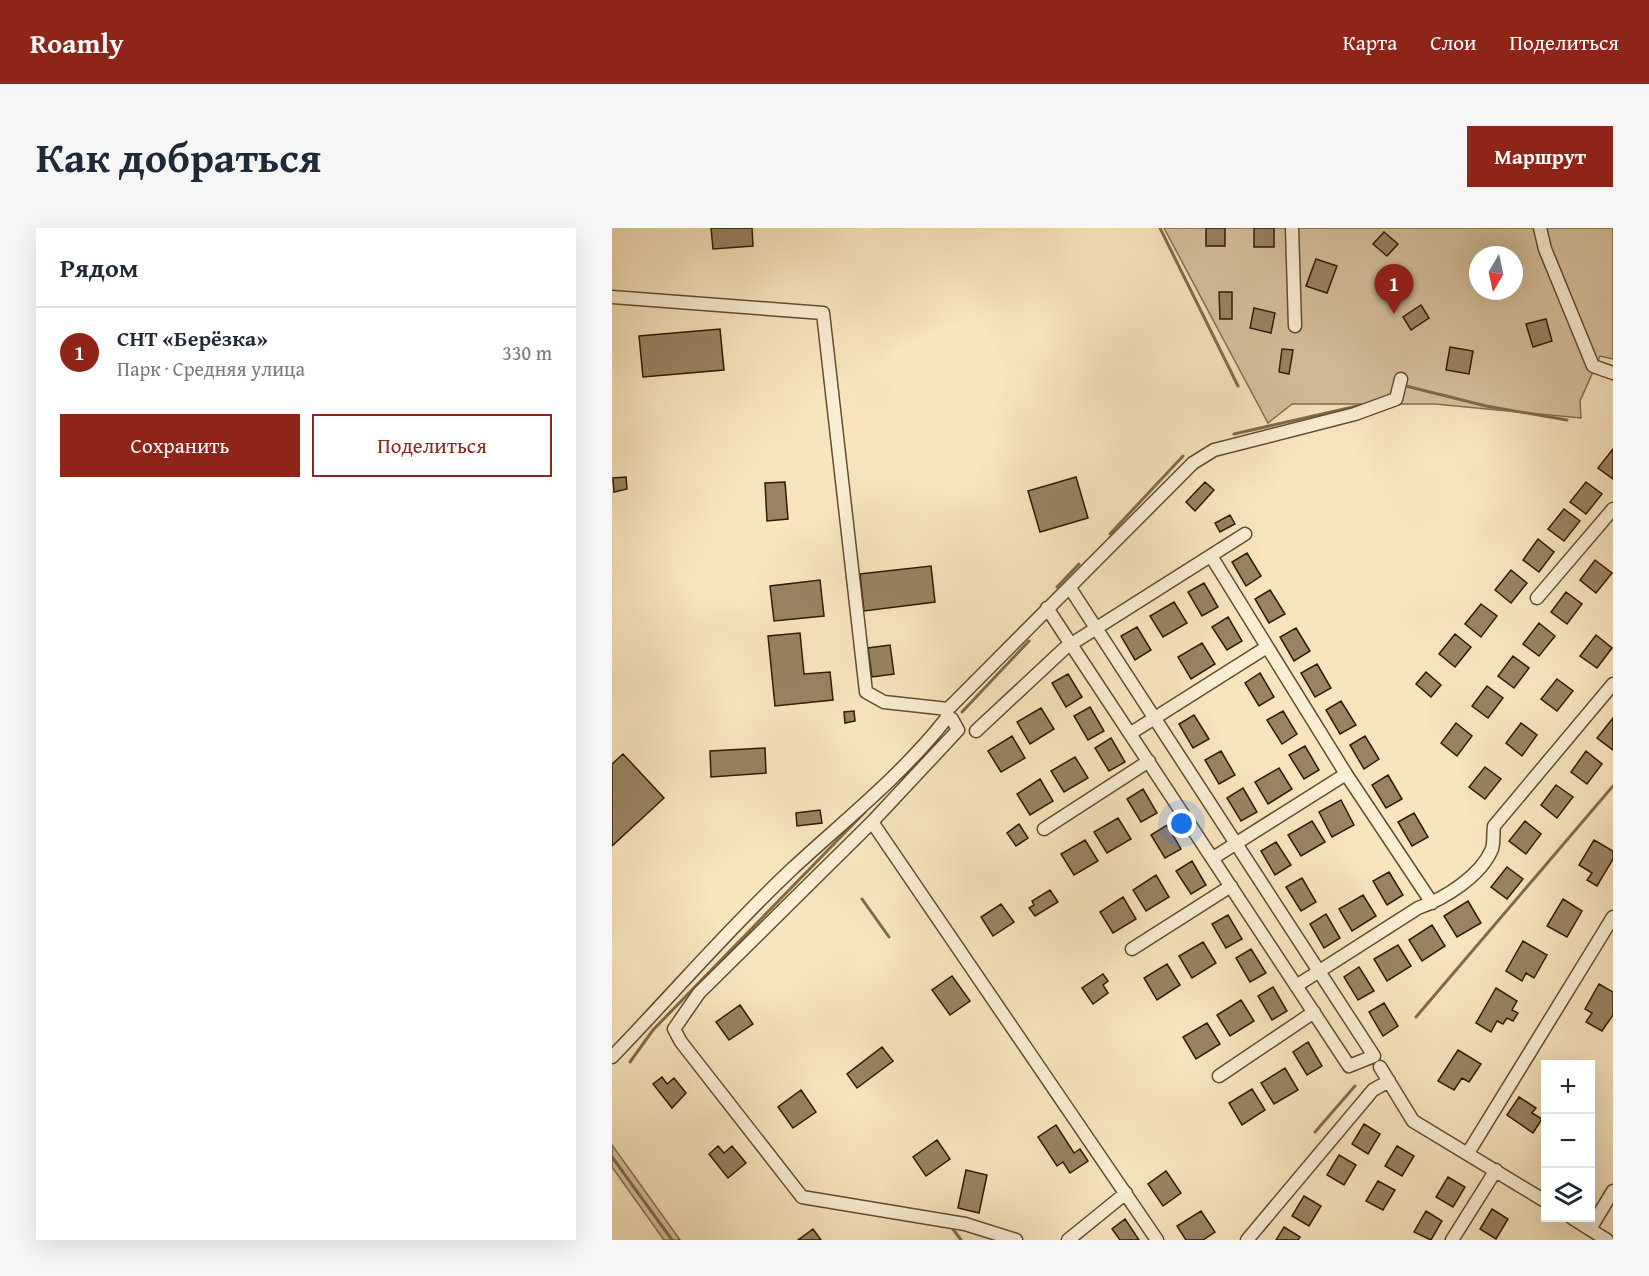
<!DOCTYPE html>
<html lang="ru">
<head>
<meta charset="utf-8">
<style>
	:root { --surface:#fff; --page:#f6f6f7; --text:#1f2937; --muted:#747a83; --line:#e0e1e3; --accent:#8f2418 }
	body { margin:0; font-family:"Gentium Book Plus",serif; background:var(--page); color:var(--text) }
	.controls { position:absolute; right:18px; bottom:18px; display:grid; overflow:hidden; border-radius:0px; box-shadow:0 6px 24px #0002 }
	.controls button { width:54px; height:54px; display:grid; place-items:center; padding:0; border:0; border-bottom:2px solid var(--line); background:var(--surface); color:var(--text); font:30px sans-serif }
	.compass { position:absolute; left:857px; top:18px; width:54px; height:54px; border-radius:50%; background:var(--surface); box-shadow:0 6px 24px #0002; rotate:189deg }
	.you { position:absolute; left:570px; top:596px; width:21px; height:21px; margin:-15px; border:4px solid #fff; border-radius:50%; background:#1a73e8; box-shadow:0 0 0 9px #1a73e833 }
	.badge { display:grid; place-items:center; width:39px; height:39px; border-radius:50%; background:var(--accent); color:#fff; font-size:20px; font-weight:700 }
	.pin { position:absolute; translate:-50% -50px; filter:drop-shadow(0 2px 3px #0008) }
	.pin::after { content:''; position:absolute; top:32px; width:21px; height:18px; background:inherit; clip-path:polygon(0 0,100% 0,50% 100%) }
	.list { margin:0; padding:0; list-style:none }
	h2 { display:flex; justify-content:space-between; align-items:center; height:78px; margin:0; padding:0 24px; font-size:26px }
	h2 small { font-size:20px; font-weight:400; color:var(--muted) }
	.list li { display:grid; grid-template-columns:39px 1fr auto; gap:18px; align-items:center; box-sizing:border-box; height:90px; padding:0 24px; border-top:2px solid var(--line) }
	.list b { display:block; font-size:22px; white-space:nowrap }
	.list p { margin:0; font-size:20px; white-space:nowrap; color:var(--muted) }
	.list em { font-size:20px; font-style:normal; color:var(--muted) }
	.actions { display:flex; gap:12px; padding:18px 24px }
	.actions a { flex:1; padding:14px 0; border:2px solid var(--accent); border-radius:0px; text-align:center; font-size:21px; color:var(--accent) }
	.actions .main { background:var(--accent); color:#fff }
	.icon { flex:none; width:33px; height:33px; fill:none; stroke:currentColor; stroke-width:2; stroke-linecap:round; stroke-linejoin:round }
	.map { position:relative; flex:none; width:1001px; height:1012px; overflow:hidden; border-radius:0px }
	header { display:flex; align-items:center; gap:36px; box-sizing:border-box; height:84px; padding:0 30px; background:var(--accent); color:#fff }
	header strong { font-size:28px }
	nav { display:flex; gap:33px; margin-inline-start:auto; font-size:21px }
	.intro { display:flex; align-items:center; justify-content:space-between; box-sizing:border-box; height:144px; padding:0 36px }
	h1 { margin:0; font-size:42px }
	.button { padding:15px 27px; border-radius:0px; background:var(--accent); color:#fff; font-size:21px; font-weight:700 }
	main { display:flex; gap:36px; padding:0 36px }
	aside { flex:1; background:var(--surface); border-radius:0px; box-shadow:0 6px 24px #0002 }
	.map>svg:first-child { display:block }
	.green { fill:#d6c29e; stroke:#846e50; stroke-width:1.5; fill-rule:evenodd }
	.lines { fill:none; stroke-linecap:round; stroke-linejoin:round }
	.stream { stroke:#816a4c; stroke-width:3 }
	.building { fill:#998363; stroke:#321901; stroke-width:1.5 }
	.minor-casing { stroke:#644c30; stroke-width:15 }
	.minor { stroke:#faeed5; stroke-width:12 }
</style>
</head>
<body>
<header>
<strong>Roamly</strong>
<nav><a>Карта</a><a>Слои</a><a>Поделиться</a></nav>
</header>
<div class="intro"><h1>Как добраться</h1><a class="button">Маршрут</a></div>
<main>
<aside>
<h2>Рядом<small></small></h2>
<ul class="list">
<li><span class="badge">1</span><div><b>СНТ «Берёзка»</b><p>Парк · Средняя улица</p></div><em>330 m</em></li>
</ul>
<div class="actions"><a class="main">Сохранить</a><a>Поделиться</a></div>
</aside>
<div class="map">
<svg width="1001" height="1012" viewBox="0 0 1001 1012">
	<rect width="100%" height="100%" fill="#f8e5be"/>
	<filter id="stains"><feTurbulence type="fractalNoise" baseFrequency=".00333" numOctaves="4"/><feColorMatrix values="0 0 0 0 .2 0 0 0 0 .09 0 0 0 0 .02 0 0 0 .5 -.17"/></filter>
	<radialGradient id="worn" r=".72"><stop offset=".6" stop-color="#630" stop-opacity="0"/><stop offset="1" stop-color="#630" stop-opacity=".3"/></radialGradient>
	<!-- green -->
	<path class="green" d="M552 0H1001V131L988 128 968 173 969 190 823 176H680L656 195ZM866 27H902V63H866Z
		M0 917 68 1012H52L0 939Z"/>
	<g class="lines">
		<!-- stream -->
		<path class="stream" d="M548 0 626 158
			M794 158 874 178 955 192
			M622 206 754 176
			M498 306 571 228
			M445 359 467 336
			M350 484 417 413
			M250 671 277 709
			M804 789 1001 558
			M18 834 41 802 253 584
			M703 904 743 858
			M0 929 60 1012
			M338 997 349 1012"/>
	</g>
	<!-- building -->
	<path class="building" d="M99 0H140L141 18 101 21Z
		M594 0H613V18H594Z
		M642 0H662V19H642Z
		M772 4 786 16 775 28 761 16Z
		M704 31 725 38 715 65 694 58Z
		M607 64H620V91H608Z
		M809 77 817 90 799 102 791 89Z
		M642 80 663 85 659 105 638 100Z
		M934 91 940 113 921 119 914 96Z
		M108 101 112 142 31 149 27 108Z
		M838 119 861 123 857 146 834 142Z
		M670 121 681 122 677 146 667 144Z
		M1001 221V251L986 240Z
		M14 249 15 261 2 264 1 250Z
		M464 249 476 290 428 304 416 263Z
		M173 254 176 291 155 293 153 255Z
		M593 254 602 262 583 283 574 274Z
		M974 254 990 266 974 286 958 274Z
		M952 281 968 293 952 313 936 301Z
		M618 287 623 296 608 304 603 295Z
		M926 311 942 324 927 344 911 332Z
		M635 325 649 348 634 358 620 334Z
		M983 332 1000 345 984 365 968 352Z
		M319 338 323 374 252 383 248 346Z
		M899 342 915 355 899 375 883 362Z
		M208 352 212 388 162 393 158 358Z
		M592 355 606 379 590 388 576 364Z
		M658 362 673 386 657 395 643 371Z
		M954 364 970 376 955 396 939 384Z
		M562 374 575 395 551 409 538 388Z
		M869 376 885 388 869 409 853 396Z
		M616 389 630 413 615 422 600 399Z
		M927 395 943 408 927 428 911 416Z
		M525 399 539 422 523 432 509 408Z
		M684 400 698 423 682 433 668 409Z
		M188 405 192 446 218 444 221 472 163 478 156 408Z
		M843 406 859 419 843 439 827 426Z
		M984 407 1000 420 985 440 968 428Z
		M590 415 603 436 579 451 566 429Z
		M278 417 282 446 260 449 256 420Z
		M901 428 917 440 902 460 886 448Z
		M705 436 719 460 703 469 689 445Z
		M814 444 829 457 819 469 804 456Z
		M648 445 662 469 647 478 633 455Z
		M456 446 470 469 454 479 440 455Z
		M945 451 961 463 945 483 929 471Z
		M875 458 891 470 876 490 860 478Z
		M729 473 744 497 728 506 714 482Z
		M478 479 492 503 476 512 462 488Z
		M429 480 442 501 418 516 405 494Z
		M242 483 243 493 233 495 232 484Z
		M671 483 685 506 670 516 655 492Z
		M582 487 597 511 581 520 567 496Z
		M1001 490V522L985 510Z
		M844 495 860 508 845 528 829 515Z
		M909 495 925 507 910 528 894 515Z
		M400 508 413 530 389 544 376 523Z
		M753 508 767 531 752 541 738 517Z
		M499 510 513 534 497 543 483 520Z
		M693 518 707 542 692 551 677 527Z
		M153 520 154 545 99 549 98 523Z
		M609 523 623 547 607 556 593 532Z
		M974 523 990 536 975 556 959 544Z
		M11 526 52 570 0 618V536Z
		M463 529 476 550 452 564 439 543Z
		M873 539 889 551 873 571 857 559Z
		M667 540 680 561 656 576 643 554Z
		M776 547 790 571 774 580 760 557Z
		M428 551 441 573 418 587 405 566Z
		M944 557 961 569 945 590 929 577Z
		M631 560 645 584 629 593 615 570Z
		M531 561 545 585 529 594 515 571Z
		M729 572 742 597 720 609 707 584Z
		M208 582 210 595 185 598 184 585Z
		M802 585 816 609 800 618 786 594Z
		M506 590 519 611 495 625 482 604Z
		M700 593 713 614 689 628 676 607Z
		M913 593 929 606 914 626 897 613Z
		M407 596 416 610 404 618 395 605Z
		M555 597 569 621 553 630 539 607Z
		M473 612 486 633 462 647 449 626Z
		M982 612 1001 623V631L985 658 975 652 980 645 967 637Z
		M664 614 679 637 663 647 649 623Z
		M580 633 594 657 579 666 564 643Z
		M895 639 911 651 895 671 879 659Z
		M777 644 791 667 775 677 761 653Z
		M544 647 557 669 534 683 521 662Z
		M690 650 704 674 689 683 674 659Z
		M438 662 446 674 423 688 417 680 422 677 420 673Z
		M751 667 764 688 740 703 727 681Z
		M511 669 524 691 501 705 488 684Z
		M951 671 970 683 955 709 935 698Z
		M856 673 869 695 845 709 832 688Z
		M389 676 402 694 381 708 369 689Z
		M714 686 728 710 712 720 698 696Z
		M616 687 630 711 614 720 600 696Z
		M820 697 833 718 810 733 797 712Z
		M911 713 935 727 922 750 914 745 910 753 894 743Z
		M591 714 604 735 580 750 567 728Z
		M786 717 799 738 775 753 762 731Z
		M639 721 654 745 638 754 624 730Z
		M555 736 568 757 545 772 532 750Z
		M747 739 762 763 746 772 732 749Z
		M491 746 496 753 491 757 496 765 481 776 470 760Z
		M340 748 358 773 338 787 320 762Z
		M987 756 1001 764V787L990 803 974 794 980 785 973 781Z
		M661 759 675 783 660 792 646 768Z
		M884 760 905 773 900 782 906 785 901 793 895 790 891 796 885 793 879 804 864 795Z
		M629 772 642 793 618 808 605 787Z
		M772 775 786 798 771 808 757 784Z
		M128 777 141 796 117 812 104 794Z
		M595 795 608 816 584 831 571 809Z
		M696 814 710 838 695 847 681 824Z
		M270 819 281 833 245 860 235 846Z
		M846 822 869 836 857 854 850 850 842 862 826 853Z
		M673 840 686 862 662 876 649 855Z
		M50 849 55 856 62 850 74 865 60 880 41 856Z
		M640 861 653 882 630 897 617 875Z
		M189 862 204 884 181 900 166 879Z
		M907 869 924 880 920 885 930 891 921 905 895 887Z
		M752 896 768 906 756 926 740 916Z
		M444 897 462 925 468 921 476 933 458 945 451 934 445 938 426 909Z
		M325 912 338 931 314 948 301 929Z
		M106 918 112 925 120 918 134 935 116 950 97 926Z
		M785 918 802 928 790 948 773 938Z
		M727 927 744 937 732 957 715 947Z
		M354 942 375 947 367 985 346 980Z
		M554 943 569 965 551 978 536 956Z
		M836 949 853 959 841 979 824 969Z
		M766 953 783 962 771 982 754 973Z
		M692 968 709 978 697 998 680 988Z
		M880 981 896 991 884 1011 868 1001Z
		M589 983 603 1004 591 1012H574L565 998Z
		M814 983 830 993 819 1012 802 1004Z
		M513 991 527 1012H508L500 1001Z
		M672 999 688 1009 686 1012H664Z
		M201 1001 209 1012H186Z"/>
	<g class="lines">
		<!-- minor casing -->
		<g class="minor-casing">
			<path id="minor" d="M680 0 683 98
				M928 0 933 21 981 138 1001 145
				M0 69 211 85 254 464 272 474 336 481
				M599 328 734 546 820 675
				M925 370 1001 281
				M435 380 737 838 762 828 458 360
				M364 503 453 420 633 306
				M519 505 655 419
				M260 594 545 1012
				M432 601 537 533
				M601 630 734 546
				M520 721 619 658
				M684 758 806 680C832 671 869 648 880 621 882 615 881 605 882 598L1001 456
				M0 829C60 767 117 700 180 641 233 592 290 547 334 491
				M768 839 801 893 933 973
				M607 848 702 784
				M856 925 1001 689
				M960 990 995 1012
				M978 1001 1001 963
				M404 1012 353 996 190 969 69 814 62 801 87 765 260 594 346 502 340 491H334L336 481 581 235 602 222 743 186 784 171 789 151
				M456 1012 514 965
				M635 1012 761 862 777 853
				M840 1012 884 942"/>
		</g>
		<!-- minor -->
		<use href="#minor" class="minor"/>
	</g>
	<rect width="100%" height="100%" filter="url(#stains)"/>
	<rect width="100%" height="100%" fill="url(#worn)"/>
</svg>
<div class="controls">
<button>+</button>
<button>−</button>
<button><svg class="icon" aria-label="layers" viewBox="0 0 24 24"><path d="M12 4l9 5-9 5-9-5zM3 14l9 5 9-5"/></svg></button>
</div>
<svg class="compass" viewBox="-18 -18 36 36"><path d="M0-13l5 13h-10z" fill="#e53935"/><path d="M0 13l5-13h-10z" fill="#747a83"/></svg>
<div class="you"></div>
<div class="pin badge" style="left:782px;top:86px">1</div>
</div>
</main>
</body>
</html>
